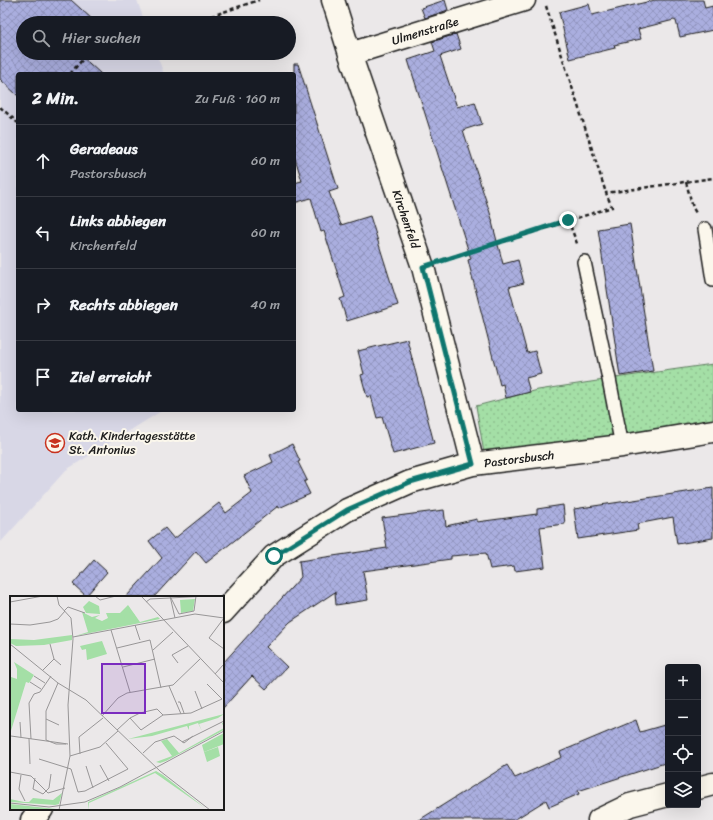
<!DOCTYPE html>
<html lang="de">
<head>
<meta charset="utf-8">
<style>
	:root { --surface:#171b24; --page:#20242c; --text:#f1f3f6; --muted:#9ea1a6; --line:#363941 }
	body { margin:0; font-family:Sriracha,sans-serif; background:var(--page); color:var(--text) }
	.controls { position:absolute; right:12px; bottom:12px; display:grid; overflow:hidden; border-radius:4px; box-shadow:0 4px 16px #0002 }
	.controls button { width:36px; height:36px; display:grid; place-items:center; padding:0; border:0; border-bottom:1px solid var(--line); background:var(--surface); color:var(--text); font:20px sans-serif }
	.stop { position:absolute; width:12px; height:12px; margin:-9px; border:3px solid #0f766e; border-radius:50%; background:#fff }
	.stop.end { background:#0f766e; border-color:#fff; box-shadow:0 1px 4px #0008 }
	.list { margin:0; padding:0; list-style:none }
	h2 { display:flex; justify-content:space-between; align-items:center; height:52px; margin:0; padding:0 16px; font-size:17px }
	h2 small { font-size:13px; font-weight:400; color:var(--muted) }
	.list li { display:grid; grid-template-columns:26px 1fr auto; gap:12px; align-items:center; box-sizing:border-box; height:72px; padding:0 16px; border-top:1px solid var(--line) }
	.list b { display:block; font-size:15px; white-space:nowrap }
	.list p { margin:0; font-size:13px; white-space:nowrap; color:var(--muted) }
	.list em { font-size:13px; font-style:normal; color:var(--muted) }
	.icon { flex:none; width:22px; height:22px; fill:none; stroke:currentColor; stroke-width:2; stroke-linecap:round; stroke-linejoin:round }
	.map { position:relative; flex:none; width:713px; height:820px; overflow:hidden }
	.search { position:absolute; background:var(--surface); box-shadow:0 4px 16px #0002; left:16px; top:16px; width:280px; height:44px; display:flex; align-items:center; gap:10px; box-sizing:border-box; padding:0 14px; border-radius:22px; color:var(--muted); font-size:15px }
	.panel { position:absolute; background:var(--surface); box-shadow:0 4px 16px #0002; left:16px; top:72px; width:280px; height:340px; border-radius:4px }
	.map>svg:first-child { display:block }
	.built { fill:#d8d7e6 }
	.grass { fill:url(#grass-dots); stroke:#607e61 }
	.building { fill:url(#building-cross-hatch); stroke:#1c1c1c }
	.lines { fill:none; stroke-linecap:round; stroke-linejoin:round }
	.service-casing { stroke:#1c1c1c; stroke-width:16 }
	.minor-casing { stroke:#1c1c1c; stroke-width:25 }
	.path { stroke:#1c1c1c; stroke-width:2.5; stroke-dasharray:4 3; stroke-linecap:butt }
	.service { stroke:#fbf7ec; stroke-width:13 }
	.minor { stroke:#fbf7ec; stroke-width:22 }
	.route { stroke:#0f766e; stroke-width:5 }
	.labels { text-anchor:middle; stroke-width:4; stroke-linejoin:round; paint-order:stroke }
	.street-label { font-size:12px; fill:#1c1c1c; stroke:#fbf7ec }
	.poi-label { font-size:12px; fill:#1c1c1c; stroke:#fbf7ec; text-anchor:start }
	.inset-road { fill:none; stroke:#989697; stroke-width:1 }
	.view { fill:#7b2cbf; fill-opacity:0.15; stroke:#7b2cbf; stroke-width:2 }
	.inset-edge { fill:none; stroke:#1c1c1c; stroke-width:2 }
</style>
</head>
<body>
<div class="map">
<svg width="713" height="820" viewBox="0 0 713 820">
	<defs>
		<pattern id="grass-dots" width="8" height="8" patternUnits="userSpaceOnUse"><rect width="8" height="8" fill="#a4dfa6"/><path d="M2 2h.1M6 6h.1" fill="none" stroke="#8dbf8e" stroke-width="1.8" stroke-linecap="round"/></pattern>
		<pattern id="building-cross-hatch" width="8" height="8" patternUnits="userSpaceOnUse"><rect width="8" height="8" fill="#aaaedf"/><path d="M0 0l8 8M0 8l8-8" fill="none" stroke="#9295bf"/></pattern>
	</defs>
	<rect width="100%" height="100%" fill="#ebe8e9"/>
	<filter id="ink" filterUnits="userSpaceOnUse"><feTurbulence type="fractalNoise" baseFrequency=".025" numOctaves="2"/><feDisplacementMap in="SourceGraphic" scale="8" xChannelSelector="R" yChannelSelector="G"/><feConvolveMatrix kernelMatrix="1 2 1 2 8 2 1 2 1" color-interpolation-filters="sRGB"/></filter>
	<g filter="url(#ink)">
		<!-- built -->
		<path class="built" d="M0 0H137L145 23H23V53H156L164 74H18V410H163L66 470 0 543Z"/>
		<!-- grass -->
		<path class="grass" d="M713 364V424L625 436 615 378Z
			M604 380 613 438 484 453 476 406 538 390Z"/>
		<!-- building -->
		<path class="building" d="M0 0H71L92 19 89 23H23V53H78L101 74H18V96L0 79Z
			M445 0 448 10 425 18 421 8Z
			M655 0H703L705 8 713 6V30L680 37 676 21 674 20 638 29 641 39 614 45 615 48 570 59 559 12 589 4 592 15Z
			M456 34 461 49 440 56 457 107 475 102 482 124 463 130 493 222H492L503 264 518 260 524 283 509 287 527 353 535 351 541 374 526 378 530 392 506 398 503 384 500 385 472 276 468 260 471 259 408 60 435 51 432 42Z
			M294 64H298L338 189 329 192 341 225 370 216 398 305 347 321 340 299 345 297 324 231 321 232 311 198 294 203V183L302 181 294 155Z
			M630 224 653 371 620 376 598 229Z
			M407 339 434 443 393 454 382 417 377 418 371 396 367 397 361 375 364 374 358 351Z
			M292 444 300 461 298 462 307 480 304 482 310 494 279 508 278 506 206 563 196 551 154 597H126L162 558 149 541 165 528 174 539 219 503 226 513 252 493 244 476 273 462 270 455Z
			M713 488V538L677 544 673 517 637 524 638 530 578 539 574 509Z
			M563 505 565 524 540 527 545 567 515 571 514 566 490 569 486 553 451 556V559L363 571 368 600 336 605 335 592 290 622 266 647 287 667 266 689 252 676 223 708V663L301 577 299 561 387 548 382 518 444 510 446 526 477 519V522L537 514V509Z
			M94 560 107 572 86 596 73 584Z
			M636 720 640 732 668 724V762L578 791 579 794 549 807 546 800 514 820H419L507 765 515 778 562 757 560 752Z"/>
		<g class="lines">
			<!-- service casing -->
			<g class="service-casing">
				<path id="service" d="M705 229 713 280
					M584 262 609 379 622 446"/>
			</g>
			<!-- minor casing -->
			<g class="minor-casing">
				<path id="minor" d="M333 0 350 54 423 267 473 464
					M350 54 524 0
					M223 612 274 556 347 510 410 482 473 464 622 446 713 431
					M698 788 713 784
					M32 820 42 809
					M599 820 630 805 668 795"/>
			</g>
			<!-- path -->
			<path class="path" d="M546 6 606 193
				M191 23 259 0
				M70 74 88 53
				M0 107 18 123
				M686 182 693 208 696 213
				M568 220 578 246
				M444 260 612 207 606 193 713 178"/>
			<!-- service -->
			<use href="#service" class="service"/>
			<!-- minor -->
			<use href="#minor" class="minor"/>
		</g>
	</g>
	<g class="lines" filter="url(#ink)">
		<!-- route -->
		<path class="route" d="M274 556 347 510 410 482 473 464 423 267 568 220"/>
	</g>
	<!-- icons -->
	<defs>
		<g id="school-ring" transform="scale(1)"><circle r="9.5" fill="#fbf7ec" stroke="#c8321e" stroke-width="1.5"/><path d="M0-5L7-2L0 1L-7-2ZM-4 1L0 2.5L4 1V4Q0 6-4 4Z" fill="#c8321e"/></g>
	</defs>
	<g fill-rule="evenodd">
		<use href="#school-ring" x="55" y="443"/>
	</g>
	<g class="labels">
		<!-- street labels -->
		<g class="street-label">
			<text transform="translate(425 31) rotate(-17)" y="4">Ulmenstraße</text>
			<text transform="translate(406 219) rotate(71)" y="4">Kirchenfeld</text>
			<text transform="translate(519 459) rotate(-7)" y="4">Pastorsbusch</text>
		</g>
		<!-- poi labels -->
		<g class="poi-label">
			<text x="69" y="440">Kath. Kindertagesstätte<tspan x="69" dy="14">St. Antonius</tspan></text>
		</g>
	</g>
	<!-- overview -->
	<g transform="translate(10 596)">
		<rect width="214" height="214" fill="#ebe8e9"/>
		<path d="M118 9 130 26 148 21 150 23 65 40 78 36 72 16 82 21 90 19 85 22 92 25 98 22 96 17H110ZM62 39V44L34 49 6 50 0 47V43L24 44ZM214 118 208 122 189 128 192 135 188 127 179 130V134L177 130 142 140 118 143ZM212 127H214V134L156 165 150 167 146 166 162 160 151 145 157 143 169 157 214 132ZM208 151 210 160 197 166 194 156ZM146 175 153 179 195 212 145 177 79 207V214L78 206ZM52 197 49 208 45 209 0 206V203L14 206H19L23 202 43 204ZM0 208 46 213 47 214H0Z" fill="#a4dfa6"/>
		<path d="M214 137V148L194 156 192 149Z" fill="#a4dfa6"/>
		<path d="M185 3 183 15 171 17 170 4ZM114.5 22a5.5 5.5 0 1 1 11 0a5.5 5.5 0 1 1-11 0ZM4 66 24 79 19 87 16 86 0 138 1 81 7 83V73Z" fill="#a4dfa6"/>
		<path d="M79 5 89 10 90 18 76 17 73 11ZM92 45 97 58 77 64 76 53 72 54 70 50Z" fill="#a4dfa6"/>
		<path class="inset-road" d="M47 0 49 9 61 22 63 43 58 109 60 160 49 214M85 0 90 4 106 0M131 0 214 87M160 0 165 22M160 0 169 18 184 15 186 0M0 6 33 0M136 6 140 3 198 0M54 15 58 11 75 17M214 22 199 42 214 53M0 28 20 29 40 26 48 23 55 15M125 29 130 44M101 34 120 96M63 41 185 18 214 22M0 48 48 87 76 104 150 175 200 214M40 48 44 63M107 52 140 44 151 92M143 54 163 36M168 67 162 59 178 50M113 71 145 63M33 74 44 63 51 69M205 78 214 68M24 80 35 87M20 86 31 93M48 87 36 115V144L46 148H56M159 90 171 118M185 95 192 113M168 106H170L174 117M92 120 108 102 117 97 163 89 190 63M120 122 131 134 153 119M36 123 49 129M10 126 11 142M107 134 120 122 130 117 147 113 153 119 181 117 212 103 197 88M1 140 58 148M19 143 20 168M21 143 19 107 24 98 30 96 41 80M172 146 214 125M133 157 145 146 164 140 174 147 183 140M70 158 69 141 93 122M60 160 90 151 108 135M29 163 61 173 68 196 75 195 118 173 96 147M90 169 99 185M76 170 83 192M0 176 21 180 38 197 55 192M11 179 9 193 15 205M25 182 23 193 33 198 39 192 41 178M0 207 39 211 75 206 110 191 214 135"/>
		<path class="view" d="M92 68H135V117H92Z"/>
		<rect width="214" height="214" class="inset-edge"/>
	</g>
</svg>
<div class="controls">
<button>+</button>
<button>−</button>
<button><svg class="icon" aria-label="locate" viewBox="0 0 24 24"><circle cx="12" cy="12" r="6"/><path d="M12 2v4M12 18v4M2 12h4M18 12h4"/></svg></button>
<button><svg class="icon" aria-label="layers" viewBox="0 0 24 24"><path d="M12 4l9 5-9 5-9-5zM3 14l9 5 9-5"/></svg></button>
</div>
<div class="stop" style="left:274px;top:556px"></div>
<div class="stop end" style="left:568px;top:220px"></div>
<div class="search"><svg class="icon" aria-label="search" viewBox="0 0 24 24"><circle cx="10" cy="10" r="6"/><path d="M15 15l6 6"/></svg>Hier suchen</div>
<section class="panel">
<h2>2 Min.<small>Zu Fuß · 160 m</small></h2>
<ul class="list">
<li><svg class="icon" aria-label="ahead" viewBox="0 0 24 24"><path d="M12 20V5M6 11l6-6 6 6"/></svg><div><b>Geradeaus</b><p>Pastorsbusch</p></div><em>60 m</em></li>
<li><svg class="icon" aria-label="left" viewBox="0 0 24 24"><path d="M17 20v-9H6M10 6l-5 5 5 5"/></svg><div><b>Links abbiegen</b><p>Kirchenfeld</p></div><em>60 m</em></li>
<li><svg class="icon" aria-label="right" viewBox="0 0 24 24"><path d="M7 20v-9h11M14 6l5 5-5 5"/></svg><div><b>Rechts abbiegen</b></div><em>40 m</em></li>
<li><svg class="icon" aria-label="arrive" viewBox="0 0 24 24"><path d="M6 21V4h12l-3 4 3 4H6"/></svg><div><b>Ziel erreicht</b></div></li>
</ul>
</section>
</div>
</body>
</html>
